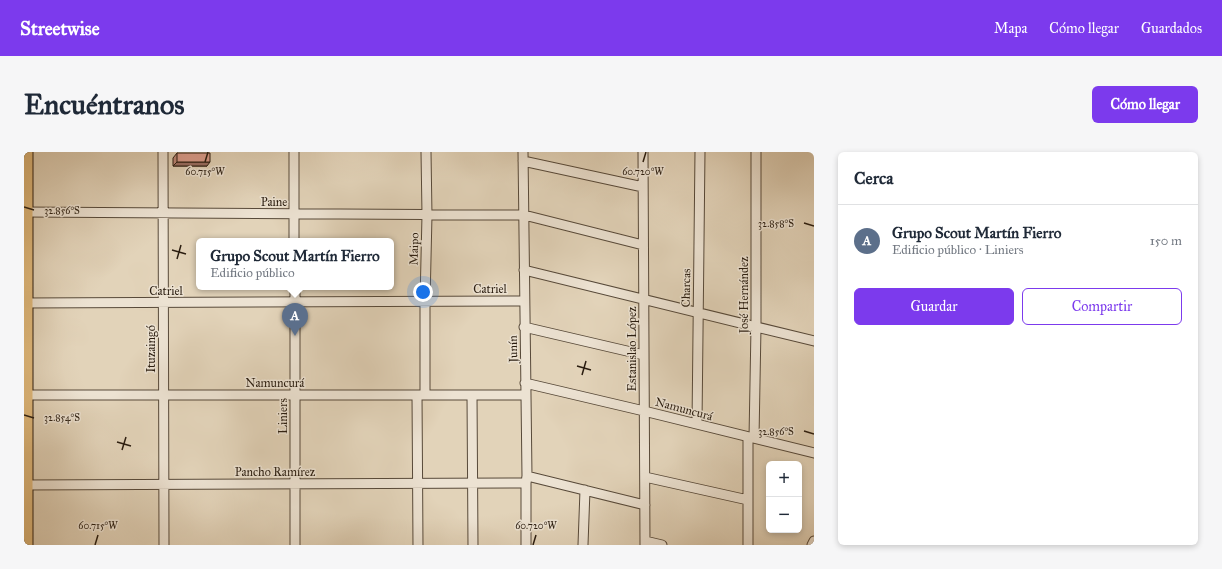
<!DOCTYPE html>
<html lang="es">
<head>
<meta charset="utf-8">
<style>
	:root { --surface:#fff; --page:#f6f6f7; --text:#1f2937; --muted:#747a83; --line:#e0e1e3; --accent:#7c3aed }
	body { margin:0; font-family:"IM FELL Great Primer",serif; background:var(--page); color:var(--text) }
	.controls { position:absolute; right:12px; bottom:12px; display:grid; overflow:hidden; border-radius:6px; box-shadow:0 2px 6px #0003 }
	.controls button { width:36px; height:36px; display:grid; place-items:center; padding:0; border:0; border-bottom:1px solid var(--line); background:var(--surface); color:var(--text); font:20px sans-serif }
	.you { position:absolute; left:399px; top:140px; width:14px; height:14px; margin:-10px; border:3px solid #fff; border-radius:50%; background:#1a73e8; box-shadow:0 0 0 6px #1a73e833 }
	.badge { display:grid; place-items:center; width:26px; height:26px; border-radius:50%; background:var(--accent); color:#fff; font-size:13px; font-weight:700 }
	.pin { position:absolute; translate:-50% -33px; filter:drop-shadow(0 1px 2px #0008) }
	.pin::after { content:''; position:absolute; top:21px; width:14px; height:12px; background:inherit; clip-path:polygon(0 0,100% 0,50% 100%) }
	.popup { position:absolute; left:172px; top:86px; width:198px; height:52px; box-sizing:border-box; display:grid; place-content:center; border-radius:6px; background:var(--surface); filter:drop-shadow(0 1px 3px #0005); font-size:13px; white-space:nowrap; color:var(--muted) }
	.popup b { font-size:15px; color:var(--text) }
	.popup::after { content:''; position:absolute; left:50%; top:100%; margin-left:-8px; border:8px solid transparent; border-top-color:var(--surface) }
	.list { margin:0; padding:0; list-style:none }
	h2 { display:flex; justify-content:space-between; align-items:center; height:52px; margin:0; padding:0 16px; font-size:17px }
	h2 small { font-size:13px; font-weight:400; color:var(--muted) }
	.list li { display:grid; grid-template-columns:26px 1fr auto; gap:12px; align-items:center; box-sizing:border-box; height:72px; padding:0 16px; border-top:1px solid var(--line) }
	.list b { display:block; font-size:15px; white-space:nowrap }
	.list p { margin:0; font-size:13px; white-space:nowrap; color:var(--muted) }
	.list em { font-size:13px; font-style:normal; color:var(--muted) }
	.actions { display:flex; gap:8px; padding:12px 16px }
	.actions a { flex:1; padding:9px 0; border:1px solid var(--accent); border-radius:6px; text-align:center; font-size:14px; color:var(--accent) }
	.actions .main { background:var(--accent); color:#fff }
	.map { position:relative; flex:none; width:790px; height:393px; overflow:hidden; border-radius:6px }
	header { display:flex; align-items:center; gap:24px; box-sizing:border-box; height:56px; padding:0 20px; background:var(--accent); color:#fff }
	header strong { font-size:19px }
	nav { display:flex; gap:22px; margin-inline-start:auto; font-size:14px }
	.intro { display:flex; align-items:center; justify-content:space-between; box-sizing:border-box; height:96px; padding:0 24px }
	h1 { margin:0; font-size:28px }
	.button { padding:10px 18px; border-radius:6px; background:var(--accent); color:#fff; font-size:14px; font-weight:700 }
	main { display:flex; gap:24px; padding:0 24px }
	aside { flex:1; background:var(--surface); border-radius:6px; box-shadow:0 2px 6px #0003 }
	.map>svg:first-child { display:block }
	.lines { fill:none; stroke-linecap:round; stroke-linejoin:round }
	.minor-casing { stroke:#584a3a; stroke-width:11 }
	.major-casing { stroke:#2a1d10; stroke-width:13 }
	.minor { stroke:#ece2d2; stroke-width:9 }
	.major { stroke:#e1ba7c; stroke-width:11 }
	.wall { fill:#bc8779; stroke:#2a1d10 }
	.shaded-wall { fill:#996e63; stroke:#2a1d10 }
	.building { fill:#db9d8d; stroke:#2a1d10 }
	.ticks { fill:none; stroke:#2a1d10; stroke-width:1.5 }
	.labels { text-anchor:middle; stroke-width:3; stroke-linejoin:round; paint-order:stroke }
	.street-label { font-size:12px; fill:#2a1d10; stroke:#ece2d2 }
	.ticks-label { font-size:10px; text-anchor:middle; fill:#2a1d10; stroke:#ece2d2; stroke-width:3; stroke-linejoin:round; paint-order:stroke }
</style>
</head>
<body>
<header>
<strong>Streetwise</strong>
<nav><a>Mapa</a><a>Cómo llegar</a><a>Guardados</a></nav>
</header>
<div class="intro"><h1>Encuéntranos</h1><a class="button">Cómo llegar</a></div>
<main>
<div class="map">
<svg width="790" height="393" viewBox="0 0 790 393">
	<rect width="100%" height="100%" fill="#e2d3b9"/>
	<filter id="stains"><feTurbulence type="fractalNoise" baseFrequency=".005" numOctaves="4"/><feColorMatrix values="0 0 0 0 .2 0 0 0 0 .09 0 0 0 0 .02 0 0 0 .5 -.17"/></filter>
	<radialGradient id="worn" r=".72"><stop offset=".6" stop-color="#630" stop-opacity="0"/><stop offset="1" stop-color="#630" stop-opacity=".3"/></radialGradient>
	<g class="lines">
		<!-- minor casing -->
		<g class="minor-casing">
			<path id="minor" d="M139 0 140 393
				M270 0V89
				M499 0 503 324 502 331V393
				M619 0 621 393
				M499 9 619 35
				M0 60 500 63 619 93
				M500 118 790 189
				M271 135V393
				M0 151 500 149
				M500 175 620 203
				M501 231 620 259 790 301
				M0 243H501
				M393 243 394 393
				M401 243V150L403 63 402 0
				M448 243 449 393
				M673 272 676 0
				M724 285V393
				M730 286 732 175V0
				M503 324 621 353
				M621 325 724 348
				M0 333 502 331
				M621 389 638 393
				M559 393 561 338
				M788 393 790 389"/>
		</g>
		<!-- major casing -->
		<g class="major-casing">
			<path id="major" d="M3 0V393"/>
		</g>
		<!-- minor -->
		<use href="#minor" class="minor"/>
		<!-- major -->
		<use href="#major" class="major"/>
	</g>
	<!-- wall -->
	<path class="wall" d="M153 1 183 14H149V6Z"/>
	<!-- shaded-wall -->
	<path class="shaded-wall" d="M153 10H186L183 14H149Z"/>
	<!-- building -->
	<path class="building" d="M153 1H186V10H153Z"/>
	<!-- ticks -->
	<path class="ticks" d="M181 10 184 0M619 10 622 0M0 55 10 58M780 71 790 74M148 98 162 102M153 107 157 93M553 214 567 218M558 223 562 209M0 263 10 266M780 279 790 282M93 290 107 294M98 298 102 285M71 393 74 383M509 393 512 383"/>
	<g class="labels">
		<!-- street labels -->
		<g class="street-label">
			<text x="250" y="54">Paine</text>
			<text transform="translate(390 97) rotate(-88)" y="4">Maipo</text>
			<text transform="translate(662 136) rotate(-89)" y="4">Charcas</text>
			<text x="466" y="141">Catriel</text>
			<text x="142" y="143">Catriel</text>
			<text transform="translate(720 143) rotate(-90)" y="4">José Hernández</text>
			<text transform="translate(127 197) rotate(-90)" y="4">Ituzaingó</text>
			<text transform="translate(489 197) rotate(-91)" y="4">Junín</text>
			<text transform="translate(608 197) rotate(-90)" y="4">Estanislao López</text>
			<text x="251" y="235">Namuncurá</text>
			<text transform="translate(660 257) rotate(15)" y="4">Namuncurá</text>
			<text transform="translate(259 264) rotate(-90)" y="4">Liniers</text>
			<text x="251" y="324">Pancho Ramírez</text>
		</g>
	</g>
	<g class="ticks-label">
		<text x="181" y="23">60.715°W</text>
		<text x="619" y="23">60.720°W</text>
		<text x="38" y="62">32.856°S</text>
		<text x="752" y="75">32.858°S</text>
		<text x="38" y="269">32.854°S</text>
		<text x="752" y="283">32.856°S</text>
		<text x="74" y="377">60.715°W</text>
		<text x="512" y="377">60.720°W</text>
	</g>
	<rect width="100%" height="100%" filter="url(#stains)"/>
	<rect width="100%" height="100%" fill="url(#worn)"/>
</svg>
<div class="controls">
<button>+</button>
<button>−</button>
</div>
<div class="you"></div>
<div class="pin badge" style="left:271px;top:184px;background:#5c6f8a">A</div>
<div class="popup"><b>Grupo Scout Martín Fierro</b>Edificio público</div>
</div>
<aside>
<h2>Cerca<small></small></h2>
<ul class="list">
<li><span class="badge" style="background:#5c6f8a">A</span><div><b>Grupo Scout Martín Fierro</b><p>Edificio público · Liniers</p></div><em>150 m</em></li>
</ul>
<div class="actions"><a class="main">Guardar</a><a>Compartir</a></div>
</aside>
</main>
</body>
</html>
